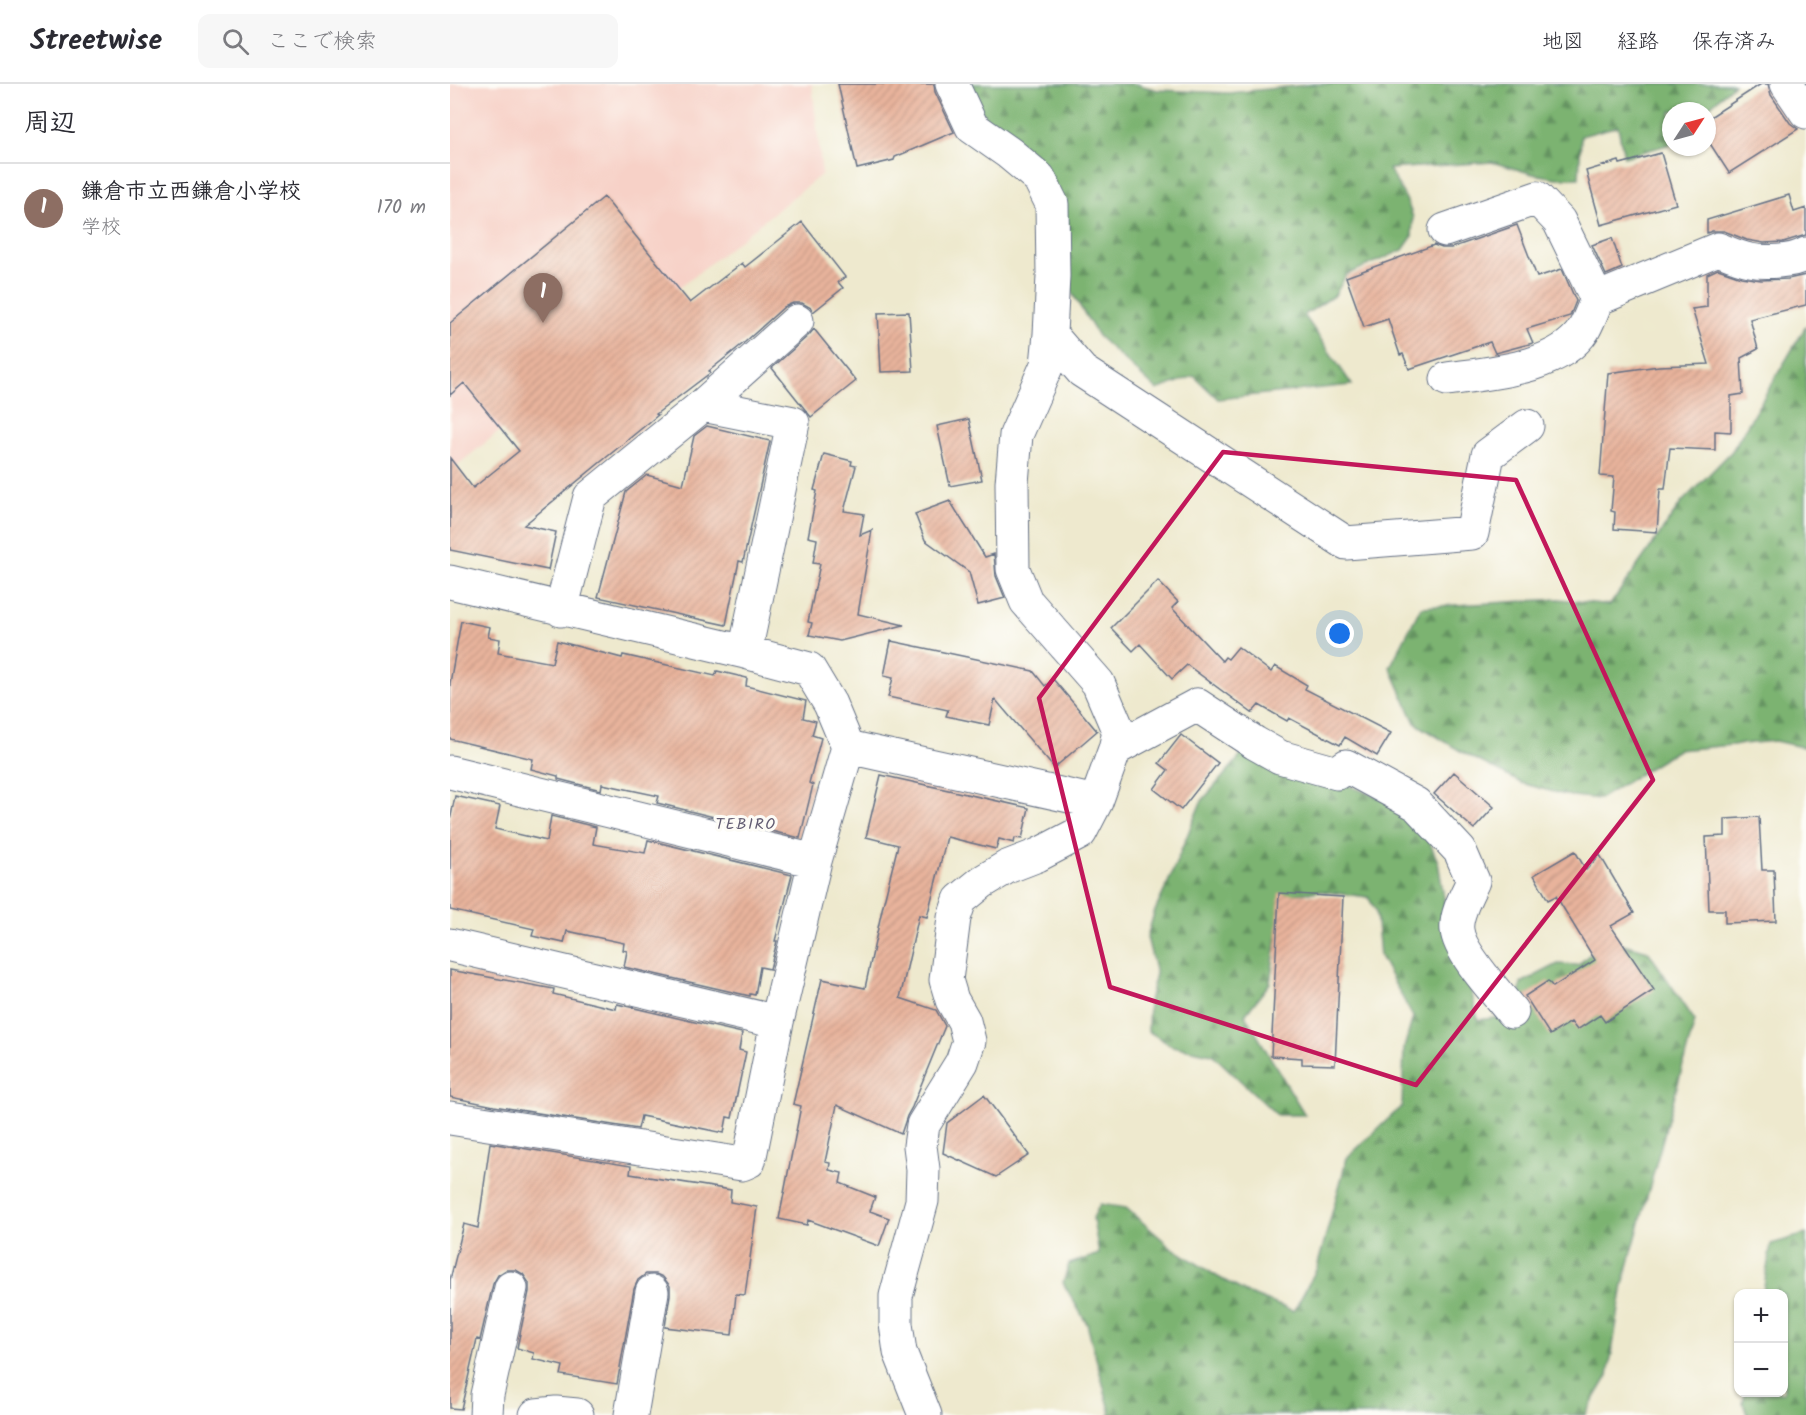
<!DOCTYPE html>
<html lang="ja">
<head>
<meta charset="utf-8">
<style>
	:root { --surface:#fff; --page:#f7f7f7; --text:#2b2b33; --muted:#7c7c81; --line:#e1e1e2; --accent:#c8321e }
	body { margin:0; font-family:Kalam,"Klee One",sans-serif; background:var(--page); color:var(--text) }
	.controls { position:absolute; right:18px; bottom:18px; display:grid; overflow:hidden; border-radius:12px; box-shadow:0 2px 4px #0004 }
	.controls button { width:54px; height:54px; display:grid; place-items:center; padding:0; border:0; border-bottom:2px solid var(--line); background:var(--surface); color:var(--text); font:30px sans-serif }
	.compass { position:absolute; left:1212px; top:18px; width:54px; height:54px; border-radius:50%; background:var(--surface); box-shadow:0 2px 4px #0004; rotate:54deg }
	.you { position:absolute; left:890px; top:550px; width:21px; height:21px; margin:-15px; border:4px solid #fff; border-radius:50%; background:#1a73e8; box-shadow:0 0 0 9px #1a73e833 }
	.badge { display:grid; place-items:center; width:39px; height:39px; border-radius:50%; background:var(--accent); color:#fff; font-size:20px; font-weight:700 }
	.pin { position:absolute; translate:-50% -50px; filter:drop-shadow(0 2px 3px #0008) }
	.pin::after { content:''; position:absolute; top:32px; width:21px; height:18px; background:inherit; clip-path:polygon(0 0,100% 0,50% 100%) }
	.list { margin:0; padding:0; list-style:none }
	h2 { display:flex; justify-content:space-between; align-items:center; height:78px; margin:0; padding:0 24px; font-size:26px }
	h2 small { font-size:20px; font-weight:400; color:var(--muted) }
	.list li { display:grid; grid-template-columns:39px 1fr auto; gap:18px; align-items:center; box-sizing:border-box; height:90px; padding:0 24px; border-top:2px solid var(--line) }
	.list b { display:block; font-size:22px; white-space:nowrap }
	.list p { margin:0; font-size:20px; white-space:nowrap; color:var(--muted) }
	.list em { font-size:20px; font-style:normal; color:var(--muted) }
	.icon { flex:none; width:33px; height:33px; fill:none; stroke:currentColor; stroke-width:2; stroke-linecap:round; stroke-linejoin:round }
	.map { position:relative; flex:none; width:1356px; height:1331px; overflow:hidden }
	header { display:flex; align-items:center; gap:36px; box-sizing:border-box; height:84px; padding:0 30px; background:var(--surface); border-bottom:2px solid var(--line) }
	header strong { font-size:28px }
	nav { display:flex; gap:33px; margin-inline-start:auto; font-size:21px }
	.search { width:420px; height:54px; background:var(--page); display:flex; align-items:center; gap:15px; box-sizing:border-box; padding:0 21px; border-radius:12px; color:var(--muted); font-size:22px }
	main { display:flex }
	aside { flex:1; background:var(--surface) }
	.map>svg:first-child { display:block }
	.built { fill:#f7d1c7 }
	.forest { fill:url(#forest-firs); stroke:#4b7168; stroke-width:1.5 }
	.building { fill:url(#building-hatch) }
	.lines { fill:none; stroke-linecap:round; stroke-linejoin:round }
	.minor-casing { stroke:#657085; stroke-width:35 }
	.minor { stroke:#fff; stroke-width:33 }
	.marked { fill:none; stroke:#c2185b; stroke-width:4.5; stroke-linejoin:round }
	.labels { text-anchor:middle; stroke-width:6; stroke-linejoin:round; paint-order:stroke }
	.neighbourhood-label { font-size:16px; letter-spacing:1.5px; fill:#635d73; stroke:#fdfcf7 }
</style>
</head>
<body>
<header>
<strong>Streetwise</strong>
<div class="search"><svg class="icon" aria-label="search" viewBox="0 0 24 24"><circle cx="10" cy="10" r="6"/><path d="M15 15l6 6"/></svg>ここで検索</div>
<nav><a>地図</a><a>経路</a><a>保存済み</a></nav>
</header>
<main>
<aside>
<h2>周辺<small></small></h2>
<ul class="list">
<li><span class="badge" style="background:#8d6e63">1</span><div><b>鎌倉市立西鎌倉小学校</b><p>学校</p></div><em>170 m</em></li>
</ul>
</aside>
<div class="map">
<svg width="1356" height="1331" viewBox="0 0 1356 1331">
	<defs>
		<pattern id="forest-firs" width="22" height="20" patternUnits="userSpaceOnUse" patternTransform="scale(1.5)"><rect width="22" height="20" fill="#7bb371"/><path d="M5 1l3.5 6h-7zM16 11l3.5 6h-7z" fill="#649260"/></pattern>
		<pattern id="building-hatch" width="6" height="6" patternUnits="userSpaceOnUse" patternTransform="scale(1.5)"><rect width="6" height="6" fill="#e8b39b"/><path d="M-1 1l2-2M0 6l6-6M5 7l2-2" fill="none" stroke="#c69a88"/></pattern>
	</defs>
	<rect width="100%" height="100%" fill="#fdfcf7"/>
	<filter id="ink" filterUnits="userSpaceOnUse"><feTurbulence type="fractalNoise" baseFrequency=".0167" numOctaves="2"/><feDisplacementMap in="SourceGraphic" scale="12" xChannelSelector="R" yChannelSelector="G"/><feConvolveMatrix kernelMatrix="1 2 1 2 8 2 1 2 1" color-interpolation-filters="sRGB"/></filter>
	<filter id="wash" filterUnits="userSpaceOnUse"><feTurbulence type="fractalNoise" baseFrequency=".008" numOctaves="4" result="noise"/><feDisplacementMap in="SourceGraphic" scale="24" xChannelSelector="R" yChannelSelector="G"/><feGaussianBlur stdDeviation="1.35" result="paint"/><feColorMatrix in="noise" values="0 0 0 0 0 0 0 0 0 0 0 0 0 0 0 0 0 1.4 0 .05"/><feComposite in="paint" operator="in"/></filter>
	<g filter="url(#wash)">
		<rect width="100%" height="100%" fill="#eee9ce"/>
		<!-- built -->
		<path class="built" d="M0 0H362L372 90 0 387Z"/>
		<!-- forest -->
		<path class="forest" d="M509 0H685L708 6 779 9 865 0H1284L1255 27H1221V60L1174 73 1168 42 1131 52 1129 94H1106L1083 90 1042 78 939 85 956 115 963 133 962 153 953 166 896 191 885 211 854 231 902 301 768 315 744 292 707 306 648 252 611 191 609 129 562 65Z
			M1356 242V664L1325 657 1228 666 1149 715 1115 711 1071 699 1012 668 965 639 940 583 971 523 1109 515 1160 521 1232 418 1282 367Z
			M795 667 848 681 967 729 988 778 998 838 1012 868 1028 936 1067 931 1071 899 1108 880 1128 881 1156 855 1198 867 1245 937 1173 1201 1158 1292 1135 1331H658L661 1330 637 1240 613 1199 619 1180 649 1170 643 1134 650 1120 676 1124 721 1163 768 1193 799 1210 844 1227 867 1184 897 1074 952 1022 954 964 963 933 930 872 926 827 918 813 869 807 842 811 829 839 820 899 795 931 855 1031H827L762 970 722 962 698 947 699 917 706 890 697 853 704 829 717 801 751 718Z
			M1356 1150V1331H1297L1293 1319 1295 1309 1334 1308V1210L1313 1209 1321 1160Z"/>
		<g id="blocks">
			<!-- building -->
			<path class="building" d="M388 0H484L485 8 504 48 445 73 444 76 407 85Z
				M1311 0H1318L1321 11 1340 39 1348 45 1279 89 1257 55V35Z
				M1211 69 1226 120 1151 141 1136 87 1169 77 1170 80Z
				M1339 111 1344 128 1356 124V151L1333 158 1314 159 1297 156 1274 147H1262L1257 149V136Z
				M154 113 240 219 292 179 295 183 352 138 395 193 388 198 393 204 363 228 361 224 352 219H343L334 223 295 258 259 287 260 289 206 330 208 331 74 441 106 448 98 486 0 466V374L23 404 69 367 14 299 0 311V239Z
				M1067 141 1087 193 1112 185 1126 217 1120 232 1077 245 1083 259 1045 269 1040 258 959 285 953 270 950 271 938 235 914 243 896 193 984 161 992 164H1001Z
				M1162 154 1172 184 1156 191 1142 161Z
				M1268 185 1291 193 1311 196 1338 195 1356 191V221L1300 235 1308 265 1291 274 1293 310 1281 312V348L1265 347V366L1220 364 1215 405H1210L1207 448 1164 445 1165 428 1161 427 1164 393 1150 392 1158 289 1209 282 1259 280 1242 225 1257 223V190Z
				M459 228 463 287 431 288 428 229Z
				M364 245 406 297 361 333 322 284 359 251Z
				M519 335 532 396 500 402 487 342Z
				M257 342 320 357 293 478 289 477 276 541 148 513 176 408 197 391 233 401 244 352Z
				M374 370 402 377 401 381 406 382 394 427 414 430 410 451 422 446 408 530 454 541 390 557 359 551 362 539 358 538 370 480 363 479 367 455 358 453 367 407 364 406Z
				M500 417 535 473 544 470 546 492 555 514 528 521 519 488 475 456 465 430Z
				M708 497 728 518 722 524 772 577 775 573 778 575 788 563 821 588 825 582 857 601 855 605 941 649 927 672 895 653 890 661 839 634 837 637 809 621 802 629 737 581 722 595 690 560 683 567 661 544Z
				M11 537 40 543 38 553 50 555 48 569 102 579 107 557 172 574 173 571 265 592 267 587 297 594 296 602 356 617 353 634 366 637 362 651 371 654 359 699 363 701 350 754 207 719 209 712 152 700 151 706 108 695V692L81 685 83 675 0 655V599Z
				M441 557 583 587 595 602 603 595 647 647 604 684 545 615 539 641 496 632 498 626 438 613 443 594 434 592Z
				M731 651 768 679 731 726 704 705 718 686 709 679Z
				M1004 688 1044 723 1024 745 984 710Z
				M431 691 579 724 572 755 565 754 564 759 549 755 546 765 497 753 477 833 469 831 450 914 486 926 495 942 462 1023 457 1032 451 1050 387 1021 375 1078 380 1079 379 1086 392 1089 390 1099 425 1113 420 1127 439 1134 429 1162 358 1136 357 1141 329 1135 351 1022 343 1020 372 895 415 904 433 821 448 761 416 753Z
				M5 712 50 722 45 745 97 757 101 732 146 743 143 760 195 769 198 756 342 791 325 857H327L320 885 310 883 305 911 300 910V912L174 883 177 867 173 866 174 859 117 847 114 859 82 852 84 845 0 826V737Z
				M1309 733 1312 786H1324L1326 837 1275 839V826H1259L1256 753 1275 752V735Z
				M1125 767 1136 786 1150 771 1184 829 1161 842 1204 906 1155 938 1150 931 1127 946 1121 938 1100 951 1075 912 1098 897 1103 903 1145 876 1106 812 1098 816 1084 791Z
				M829 809 893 813 885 981 852 980V974L821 972Z
				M0 886 104 905 103 910 166 925 167 920 292 949 289 966 296 968 282 1034 277 1033 274 1049 191 1032 188 1045 44 1022 0 1013Z
				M534 1011 579 1071 546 1093 493 1069 497 1039Z
				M40 1059 181 1082 180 1090 281 1106 280 1118 307 1123 295 1211 286 1210 282 1251 215 1243 220 1211V1202L213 1193 206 1190H196L188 1196 184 1205 167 1300 111 1291 113 1282 83 1275 84 1269 67 1264 79 1208V1199L73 1190 66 1186H56L48 1191 43 1200 30 1256 27 1255 11 1325 0 1324V1196L14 1140 28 1144Z"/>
		</g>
	</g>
	<g filter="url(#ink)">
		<use href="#blocks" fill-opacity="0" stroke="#657085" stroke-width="1.5"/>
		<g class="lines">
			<!-- minor casing -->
			<g class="minor-casing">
				<path id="minor" d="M1337 0 1356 28
					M995 146 1087 114 1109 137 1147 215
					M600 250 632 287 896 459 1022 449 1038 371 1077 342
					M997 295C1039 289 1109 285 1134 245 1139 236 1143 225 1147 215L1268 165C1278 169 1289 174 1300 176 1314 179 1343 178 1356 170
					M253 321 343 339 295 568
					M0 498 295 568 359 585 380 620 398 663 365 777 327 938 299 1077 292 1080 0 1034
					M111 526 140 413 253 321 347 237
					M398 663 646 718
					M665 665 747 621 805 659 830 673 887 689 896 682 966 720 1010 767 1023 797C1017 810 1005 831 1007 846 1009 869 1047 909 1062 928
					M0 688 365 777
					M0 861 327 938
					M36 1331 37 1311 61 1204
					M86 1331 106 1329 127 1331
					M181 1331 202 1208
					M475 1331 450 1268 446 1240V1212L472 1117 473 1085 470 1062 473 1041 512 978 519 957 514 937 502 916 496 896 504 834 510 816 532 798 557 783 588 771 630 749 646 718 665 665 669 648 648 599 576 517 563 485 562 399 566 351 597 281 600 250 603 192 602 120 589 94 559 69 522 43 502 0"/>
			</g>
			<!-- minor -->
			<use href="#minor" class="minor"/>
		</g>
	</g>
	<!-- marked area -->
	<path class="marked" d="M773 368 1066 396 1203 696 966 1001 660 903 589 614Z"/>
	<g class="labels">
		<!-- neighbourhood labels -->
		<g class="neighbourhood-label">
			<text x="296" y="745">TEBIRO</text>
		</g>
	</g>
</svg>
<div class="controls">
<button>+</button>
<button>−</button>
</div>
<svg class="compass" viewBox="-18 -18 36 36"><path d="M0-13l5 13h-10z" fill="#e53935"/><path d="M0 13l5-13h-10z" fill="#7c7c81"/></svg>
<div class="you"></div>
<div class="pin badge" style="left:93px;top:239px;background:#8d6e63">1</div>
</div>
</main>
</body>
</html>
